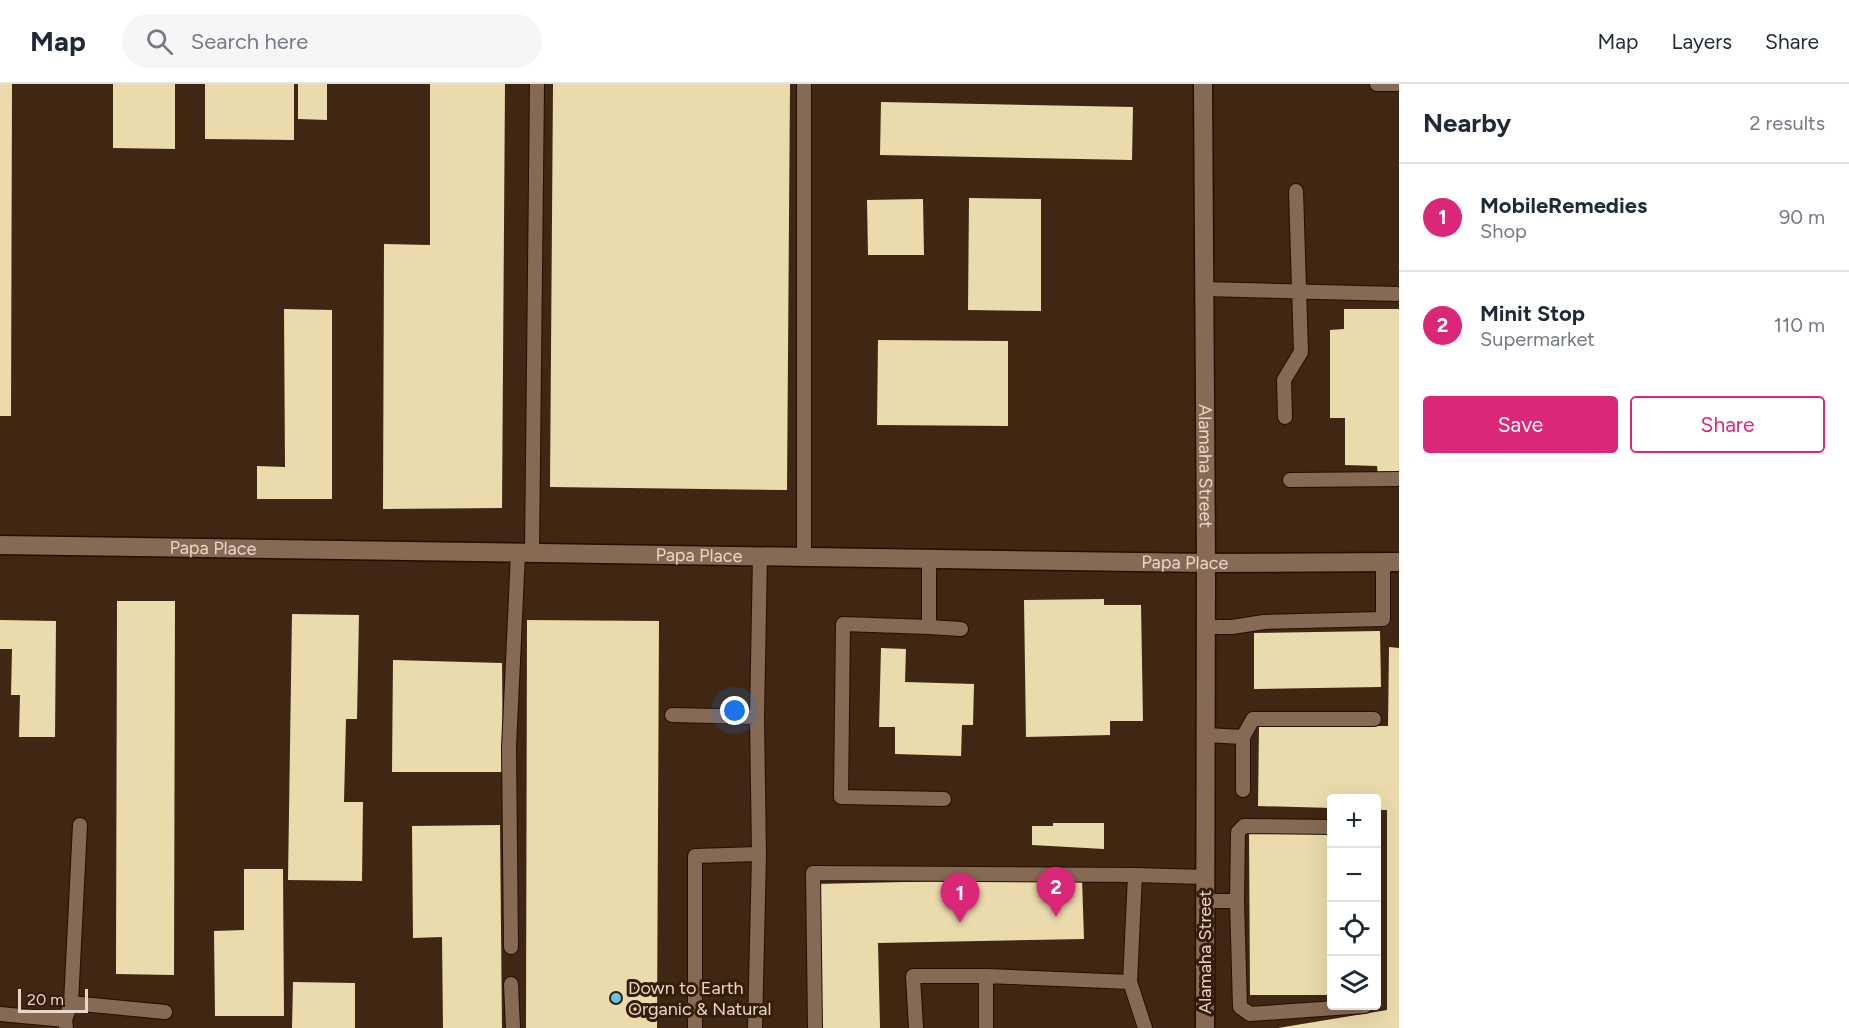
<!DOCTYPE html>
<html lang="en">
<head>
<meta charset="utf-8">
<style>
	:root { --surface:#fff; --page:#f6f6f7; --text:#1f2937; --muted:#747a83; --line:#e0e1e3; --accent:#db2777 }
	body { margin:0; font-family:Figtree,sans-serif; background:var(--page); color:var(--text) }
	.controls { position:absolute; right:18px; bottom:18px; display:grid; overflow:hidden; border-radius:6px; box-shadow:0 6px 24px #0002 }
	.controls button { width:54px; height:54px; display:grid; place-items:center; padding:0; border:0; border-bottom:2px solid var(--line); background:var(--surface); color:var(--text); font:30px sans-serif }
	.scale { position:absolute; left:18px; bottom:15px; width:70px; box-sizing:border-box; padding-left:6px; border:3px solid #e7d6ca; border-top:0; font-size:16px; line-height:21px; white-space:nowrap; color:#e7d6ca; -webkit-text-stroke:4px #361d08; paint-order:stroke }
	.you { position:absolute; left:735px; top:627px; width:21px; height:21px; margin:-15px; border:4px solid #fff; border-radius:50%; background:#1a73e8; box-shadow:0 0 0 9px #1a73e833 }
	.badge { display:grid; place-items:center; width:39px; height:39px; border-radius:50%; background:var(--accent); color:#fff; font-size:20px; font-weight:700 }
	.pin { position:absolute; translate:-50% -50px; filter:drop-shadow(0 2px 3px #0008) }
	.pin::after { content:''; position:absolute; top:32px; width:21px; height:18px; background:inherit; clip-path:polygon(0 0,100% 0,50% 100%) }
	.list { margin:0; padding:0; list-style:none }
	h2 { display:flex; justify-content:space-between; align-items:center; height:78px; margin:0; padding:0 24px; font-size:26px }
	h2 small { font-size:20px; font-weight:400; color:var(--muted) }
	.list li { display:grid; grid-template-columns:39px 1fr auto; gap:18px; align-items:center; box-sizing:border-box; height:108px; padding:0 24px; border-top:2px solid var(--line) }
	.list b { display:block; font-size:22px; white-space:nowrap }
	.list p { margin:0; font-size:20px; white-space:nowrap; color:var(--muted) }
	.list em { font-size:20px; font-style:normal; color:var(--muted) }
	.actions { display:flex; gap:12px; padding:18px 24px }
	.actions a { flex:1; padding:14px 0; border:2px solid var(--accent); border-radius:6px; text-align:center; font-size:21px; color:var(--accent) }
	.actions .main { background:var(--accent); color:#fff }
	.icon { flex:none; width:33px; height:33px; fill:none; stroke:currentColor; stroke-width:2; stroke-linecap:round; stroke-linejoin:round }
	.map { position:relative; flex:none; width:1399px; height:944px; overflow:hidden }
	header { display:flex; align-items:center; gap:36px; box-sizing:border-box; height:84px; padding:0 30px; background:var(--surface); border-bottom:2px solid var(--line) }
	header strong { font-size:28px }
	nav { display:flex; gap:33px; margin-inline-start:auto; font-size:21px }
	.search { width:420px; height:54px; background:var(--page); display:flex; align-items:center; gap:15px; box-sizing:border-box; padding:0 21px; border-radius:33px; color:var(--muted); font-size:22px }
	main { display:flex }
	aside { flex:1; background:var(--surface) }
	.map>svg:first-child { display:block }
	.building { fill:#eadbad }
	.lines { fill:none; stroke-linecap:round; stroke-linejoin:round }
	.service-casing { stroke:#260f00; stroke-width:16 }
	.minor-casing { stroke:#260f00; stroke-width:21 }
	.service { stroke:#876a54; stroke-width:14 }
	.minor { stroke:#876a54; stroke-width:18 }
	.poi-dot { fill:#66c4ef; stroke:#361d08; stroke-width:2 }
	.labels { text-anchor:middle; stroke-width:6; stroke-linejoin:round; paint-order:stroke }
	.street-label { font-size:18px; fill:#e7d6ca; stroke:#361d08 }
	.poi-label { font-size:18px; fill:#e7d6ca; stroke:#361d08; text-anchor:start }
</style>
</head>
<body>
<header>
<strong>Map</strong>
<div class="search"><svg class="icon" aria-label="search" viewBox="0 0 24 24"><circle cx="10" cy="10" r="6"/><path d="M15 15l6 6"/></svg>Search here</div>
<nav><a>Map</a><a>Layers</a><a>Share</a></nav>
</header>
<main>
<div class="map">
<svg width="1399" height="944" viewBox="0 0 1399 944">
	<rect width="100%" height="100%" fill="#402713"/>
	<!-- building -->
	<path class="building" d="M0 0H12L11 332H0Z
		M113 0H175V65L113 64Z
		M205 0H294V56L205 55Z
		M298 0H327V36L298 35Z
		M430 0H505L502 424 383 425 384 160 430 161Z
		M553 0H790L787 406 550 403Z
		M881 18 1133 23 1132 76 880 71Z
		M969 114 1041 115V227L968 226Z
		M923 115 924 171H868L867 116Z
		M284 225 332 226V415H257V382L285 383Z
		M1344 225H1399V392H1378L1377 382 1345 381V334H1330V246L1344 245Z
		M878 256 1008 257V342L877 341Z
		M1104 515V521H1141L1143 637H1110V651L1026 653 1024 516Z
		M117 517H175L174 891 116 890Z
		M292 530 359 531 357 635H346L344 718H363L362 797 288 796Z
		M0 536 56 537 55 653H19L20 611H11L12 565H0Z
		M527 536 659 537 657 944H526Z
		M1380 547 1381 603 1254 605V549Z
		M1389 563 1399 564V944H1278L1387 926V726H1376V714H1332V724L1258 722 1259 642H1388Z
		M881 564 906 565 905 598 974 600 973 641H962L961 672 895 670V643H879Z
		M393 576 502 579 503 688H392Z
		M1053 739H1104V765L1032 761V742H1053Z
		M500 741 502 944H443L442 853 413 854 412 742Z
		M1249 748H1332V911H1250Z
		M244 785H283L284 932H215L214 847 244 846Z
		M1082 794 1084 855 878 859 880 944H819L815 800Z
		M293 898 355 899V944H292Z"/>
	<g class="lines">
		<!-- service casing -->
		<g class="service-casing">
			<path id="service" d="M1377 0H1399
				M1204 205 1399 210
				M1285 333 1284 296 1301 268 1296 107
				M1290 396 1399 395
				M532 469 537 0
				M804 473V0
				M929 475V543L843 540 841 713 944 715
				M929 543 961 545
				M1206 543H1232L1264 538 1383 535V478
				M672 631 757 633
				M1205 651 1243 653V706
				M1243 653 1253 635H1374
				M1332 743 1244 742 1238 748 1237 817 1240 923 1250 930 1365 922
				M759 770 757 633 760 472
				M1135 791 1204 793
				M1205 817H1237
				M511 863 509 663 518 469
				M986 892V944
				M1130 898 1145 944
				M511 900 513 944
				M71 919 165 928
				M0 930 65 936
				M66 944 65 936 71 919 80 741
				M695 944V772L759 770 755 944
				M815 944 813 789 1135 791 1130 898 986 892H913L916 944"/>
		</g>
		<!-- minor casing -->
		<g class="minor-casing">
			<g id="minor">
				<path id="s1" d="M1203 0 1206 479 1205 944"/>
				<path id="s2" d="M0 461 1206 479 1399 478"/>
			</g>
		</g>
		<!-- service -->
		<use href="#service" class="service"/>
		<!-- minor -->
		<use href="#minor" class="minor"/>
	</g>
	<!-- markers -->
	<circle class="poi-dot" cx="616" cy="914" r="6"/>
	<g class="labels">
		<!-- street labels -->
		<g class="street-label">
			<text dy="6" stroke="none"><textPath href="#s1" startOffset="382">Alamaha Street</textPath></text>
			<text dy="6" stroke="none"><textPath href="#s2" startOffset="213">Papa Place</textPath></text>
			<text dy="6" stroke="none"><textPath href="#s2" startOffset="699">Papa Place</textPath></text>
			<text dy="6" stroke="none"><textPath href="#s2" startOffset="1185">Papa Place</textPath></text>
			<text transform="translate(1205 868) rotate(-90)" y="6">Alamaha Street</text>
		</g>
		<!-- poi labels -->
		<g class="poi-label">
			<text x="628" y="910">Down to Earth<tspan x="628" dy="21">Organic &amp; Natural</tspan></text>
		</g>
	</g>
</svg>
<div class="controls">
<button>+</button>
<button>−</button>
<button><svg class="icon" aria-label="locate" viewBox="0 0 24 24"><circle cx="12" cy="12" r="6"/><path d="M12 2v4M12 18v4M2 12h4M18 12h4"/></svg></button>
<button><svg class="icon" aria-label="layers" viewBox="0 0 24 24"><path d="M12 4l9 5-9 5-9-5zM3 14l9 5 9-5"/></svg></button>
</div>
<div class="scale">20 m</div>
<div class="you"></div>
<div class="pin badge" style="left:960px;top:839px">1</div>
<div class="pin badge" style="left:1056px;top:833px">2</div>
</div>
<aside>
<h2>Nearby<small>2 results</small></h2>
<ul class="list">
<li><span class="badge">1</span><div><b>MobileRemedies</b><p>Shop</p></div><em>90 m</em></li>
<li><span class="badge">2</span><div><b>Minit Stop</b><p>Supermarket</p></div><em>110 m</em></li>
</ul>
<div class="actions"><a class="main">Save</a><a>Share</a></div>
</aside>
</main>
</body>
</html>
